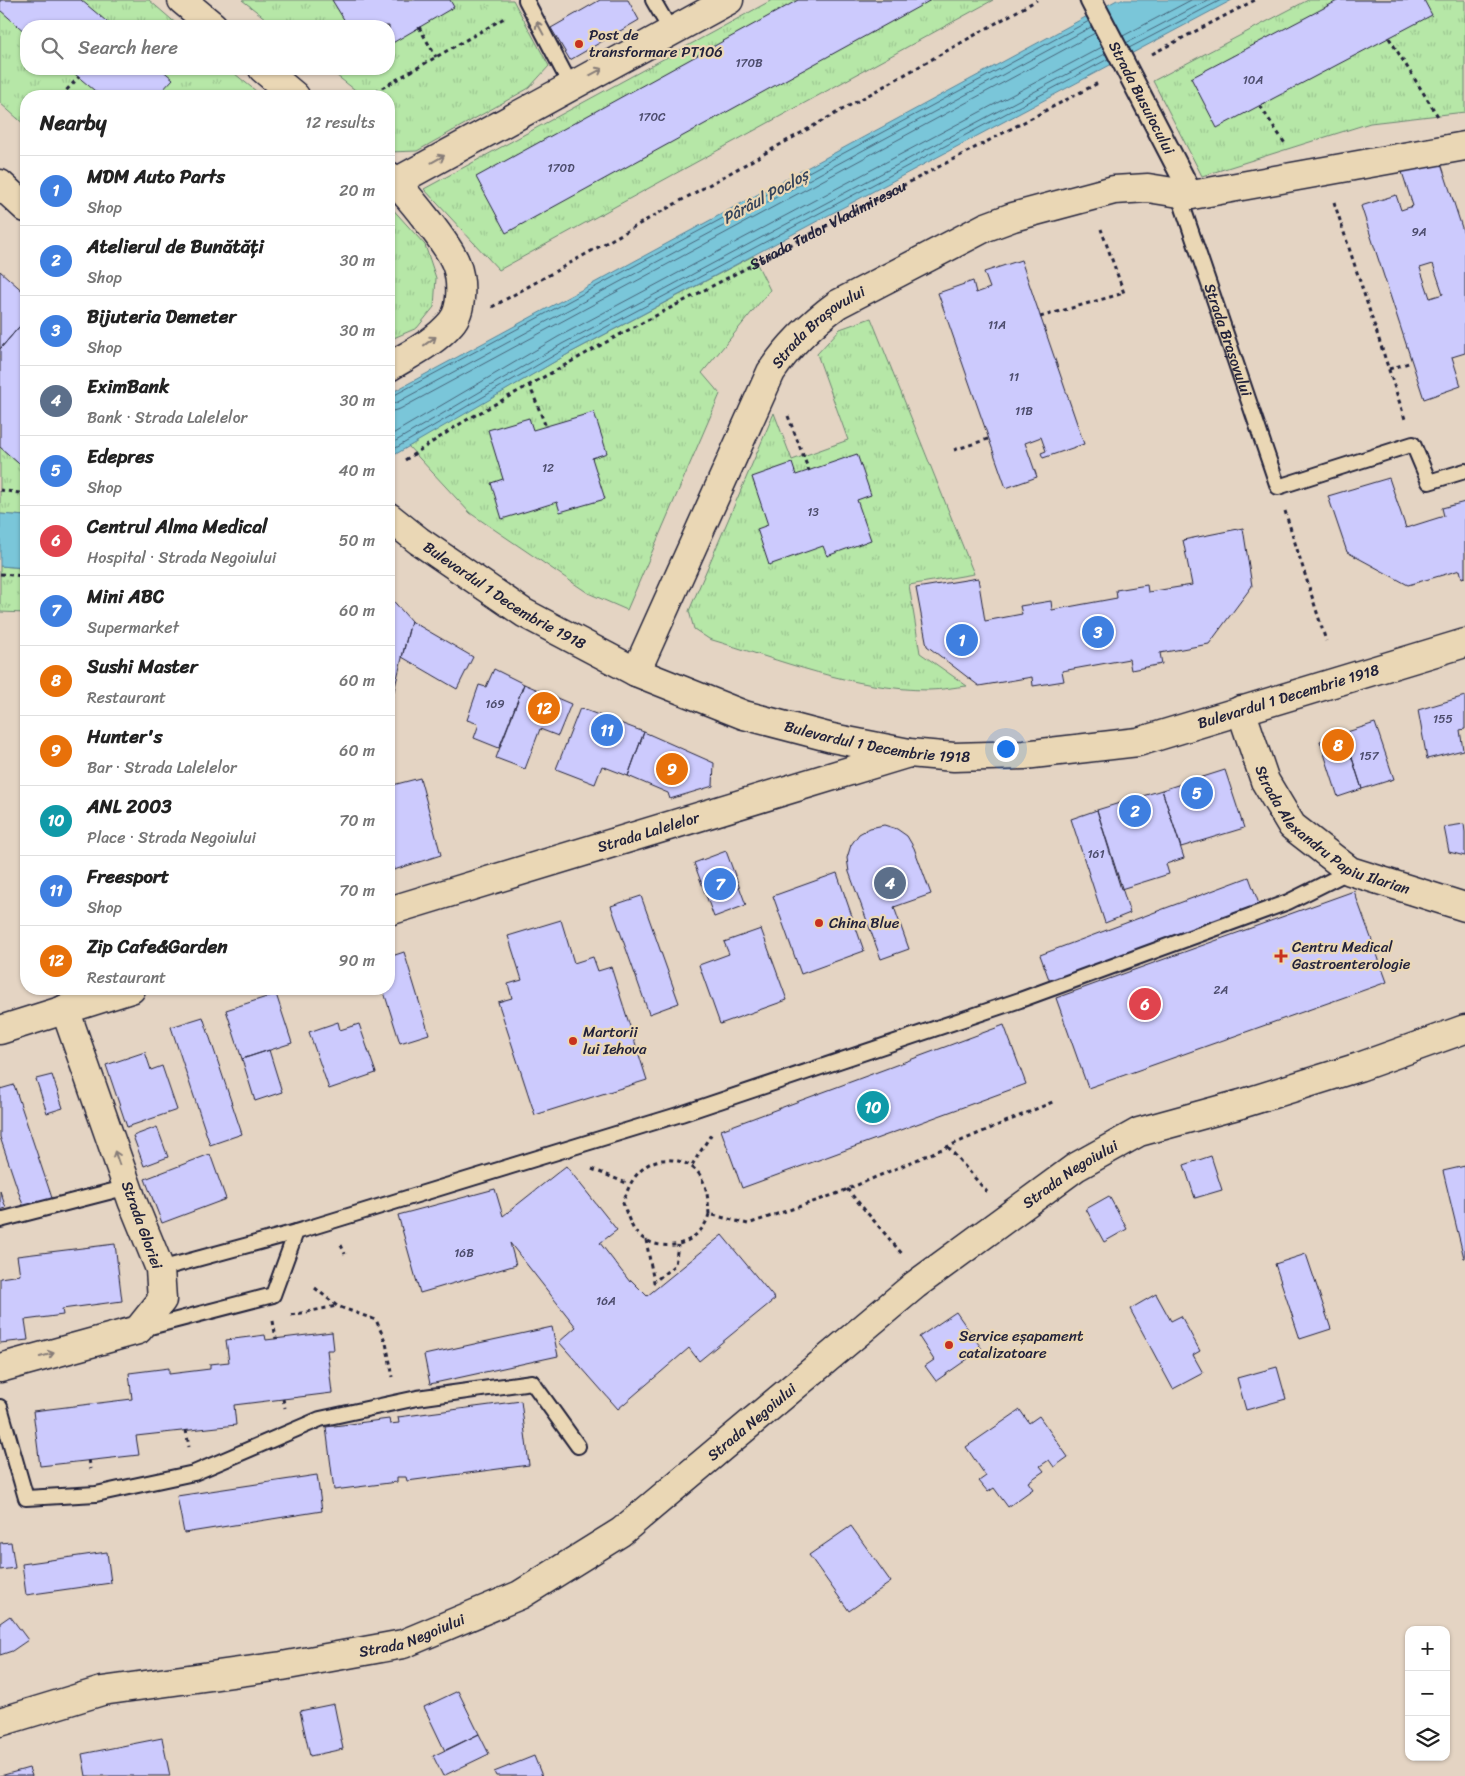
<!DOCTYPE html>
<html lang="en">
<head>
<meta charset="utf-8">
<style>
	:root { --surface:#fff; --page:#f2f2f2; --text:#222; --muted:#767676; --line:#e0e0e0; --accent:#ea580c }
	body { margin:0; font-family:Sriracha,sans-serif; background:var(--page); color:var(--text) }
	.controls { position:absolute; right:15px; bottom:15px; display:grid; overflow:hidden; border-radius:10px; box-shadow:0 1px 4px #0004 }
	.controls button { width:45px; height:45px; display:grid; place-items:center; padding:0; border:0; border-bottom:1px solid var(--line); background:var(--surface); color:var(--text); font:25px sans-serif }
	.you { position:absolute; left:1005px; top:748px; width:18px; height:18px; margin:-12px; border:4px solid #fff; border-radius:50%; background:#1a73e8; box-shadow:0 0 0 8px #1a73e833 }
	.badge { display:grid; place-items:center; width:32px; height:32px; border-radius:50%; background:var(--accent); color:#fff; font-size:16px; font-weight:700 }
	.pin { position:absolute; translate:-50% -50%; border:2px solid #fff; box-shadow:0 1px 5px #0006 }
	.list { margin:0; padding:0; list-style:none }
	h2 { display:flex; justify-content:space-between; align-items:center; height:65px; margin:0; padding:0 20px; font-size:21px }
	h2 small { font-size:16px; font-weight:400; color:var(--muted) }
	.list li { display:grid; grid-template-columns:32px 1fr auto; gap:15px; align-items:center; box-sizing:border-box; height:70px; padding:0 20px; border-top:1px solid var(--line) }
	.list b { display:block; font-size:19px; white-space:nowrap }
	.list p { margin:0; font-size:16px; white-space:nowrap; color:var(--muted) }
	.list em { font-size:16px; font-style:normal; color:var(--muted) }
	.icon { flex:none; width:28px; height:28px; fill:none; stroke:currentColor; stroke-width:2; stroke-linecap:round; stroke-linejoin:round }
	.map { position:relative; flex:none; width:1465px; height:1776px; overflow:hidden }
	.search { position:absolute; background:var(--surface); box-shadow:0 1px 4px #0004; left:20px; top:20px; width:375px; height:55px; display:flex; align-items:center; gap:12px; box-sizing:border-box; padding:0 18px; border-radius:20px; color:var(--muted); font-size:19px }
	.panel { position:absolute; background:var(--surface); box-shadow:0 1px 4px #0004; left:20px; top:90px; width:375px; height:905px; border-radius:20px }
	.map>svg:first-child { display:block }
	.grass { fill:url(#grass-tufts); stroke:#6c8471 }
	.water { fill:#7ac6d9; stroke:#57849a }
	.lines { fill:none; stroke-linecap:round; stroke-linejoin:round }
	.shore { stroke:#45647a; stroke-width:1 }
	.building { fill:#cccafd; stroke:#22223b; fill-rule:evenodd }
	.service-casing { stroke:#22223b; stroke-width:18 }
	.pedestrian-casing { stroke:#22223b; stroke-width:25 }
	.minor-casing { stroke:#22223b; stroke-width:31 }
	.tertiary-casing { stroke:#22223b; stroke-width:31 }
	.primary-casing { stroke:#22223b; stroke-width:31 }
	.path { stroke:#22223b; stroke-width:3; stroke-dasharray:4 4; stroke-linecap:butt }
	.service { stroke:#ead7b5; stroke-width:14 }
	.pedestrian { stroke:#ead7b5; stroke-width:21 }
	.minor { stroke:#ead7b5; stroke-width:28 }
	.tertiary { stroke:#ead7b5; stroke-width:28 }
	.primary { stroke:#ead7b5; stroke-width:28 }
	.oneway { stroke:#867c78 }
	.poi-dot { fill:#c8321e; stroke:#ead7b5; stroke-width:2 }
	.labels { text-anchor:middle; stroke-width:4.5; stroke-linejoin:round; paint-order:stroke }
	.number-label { font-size:12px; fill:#4c4c6c }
	.poi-label { font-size:15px; fill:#22223b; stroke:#ead7b5; text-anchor:start }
	.street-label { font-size:15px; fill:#22223b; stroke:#ead7b5 }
	.water-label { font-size:16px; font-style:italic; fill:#34435b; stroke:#ead7b5 }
</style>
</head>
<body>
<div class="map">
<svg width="1465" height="1776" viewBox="0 0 1465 1776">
	<defs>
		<pattern id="grass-tufts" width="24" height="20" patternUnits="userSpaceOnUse" patternTransform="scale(1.25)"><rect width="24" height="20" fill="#b6e7a7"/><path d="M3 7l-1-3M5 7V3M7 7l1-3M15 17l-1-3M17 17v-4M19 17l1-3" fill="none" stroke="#9cc691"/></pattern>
	</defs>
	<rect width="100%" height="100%" fill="#e4d4c3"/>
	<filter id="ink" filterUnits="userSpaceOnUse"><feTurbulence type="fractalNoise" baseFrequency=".02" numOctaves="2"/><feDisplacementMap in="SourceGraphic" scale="10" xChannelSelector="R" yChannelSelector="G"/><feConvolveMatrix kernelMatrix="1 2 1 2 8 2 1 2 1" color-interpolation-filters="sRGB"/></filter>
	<g filter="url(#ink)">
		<!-- grass -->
		<path class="grass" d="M0 0H149L179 26H26V69H229L262 96H26V126L0 103Z
			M242 0H513L549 66 529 88 417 151 389 152V96H363L328 69H389V26H275Z
			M772 0H993L499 270 424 189Z
			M1308 0H1465V112L1370 123 1202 176 1153 81Z
			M389 205 425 245 436 278 434 307 417 328 389 340Z
			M753 256 770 290 702 373 720 394 627 610 588 593 470 513 408 446 568 354Z
			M871 318 974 574 909 585 920 653 967 686C955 687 942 690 929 690 854 690 780 660 709 639L694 629 689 611 774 413 792 460 848 440 817 354 840 329Z
			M0 447 26 470V516L0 514Z
			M0 566 26 568V613L0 612Z"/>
		<!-- water -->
		<path class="water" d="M1117 0H1232L568 354 389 458V394Z
			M0 514 26 516V568L0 566Z"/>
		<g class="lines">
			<!-- shore -->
			<path class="shore" d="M1123 36 1191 0
				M1126 43 1208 0
				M1129 48 1221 0
				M389 398 1089 21
				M389 404 396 403 1091 27
				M389 412 400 409 1095 33
				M389 436 558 337 1102 47
				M389 445 562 344 1105 54
				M389 452 565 349 1108 59"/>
		</g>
		<!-- building -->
		<path class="building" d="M0 0H81L112 26H26V33L0 10Z
			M332 0H450L454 7 389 45V26H348Z
			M600 0H628L639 20 570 60 551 28Z
			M798 0H931L506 233 476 177Z
			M1339 0H1424L1432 15 1217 128 1191 78Z
			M69 69H161L173 79 159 94 162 96H101Z
			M1440 160 1465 237V353L1452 357 1461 386 1424 399 1361 206 1396 195 1401 210 1413 206 1402 172ZM1433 264 1443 294 1430 298 1420 268Z
			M1021 260 1084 444 1043 458 1041 453 1046 451 1041 437 1025 443 1037 477 1006 488 938 293 973 281 976 293 990 288 984 272Z
			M0 271 26 294V319L0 349Z
			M26 319V470L0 447V349Z
			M594 412 607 453 592 458 605 499 560 512 557 502 502 519 491 483 503 479 488 430 529 418 533 430Z
			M857 454 871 495 857 500 871 540 827 556 823 546 769 565 757 529 768 525 752 477 792 463 796 475Z
			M1389 478 1406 528 1444 516 1442 508 1465 502V577L1462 578 1460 570 1408 585 1347 552 1328 496Z
			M1243 528 1252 586 1209 644 1160 653 1162 664 1131 670 1129 659 1062 671 1064 681 1033 686 1032 677 979 686 927 646 916 588 978 578 985 621 1022 614 1020 606 1051 601 1052 610 1117 598 1116 590 1147 585 1148 592 1192 585 1183 540Z
			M389 596 411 621 392 699 389 703Z
			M411 621 473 657 457 689 402 657Z
			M494 669 524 684 499 748 474 738 479 724 467 720 479 685 486 687Z
			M524 684 571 704 558 736 540 729 525 769 496 758Z
			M1465 696V729L1460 730 1463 750 1427 759 1418 710Z
			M580 708 644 732 628 776 602 766 595 784 556 769Z
			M1375 723 1394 779 1362 789 1344 733Z
			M644 732 714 763 713 786 670 799 668 793 628 776Z
			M1344 733 1362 789 1338 797 1320 741Z
			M1225 770 1244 828 1181 847 1162 790Z
			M420 778 441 855 394 870 389 850V786Z
			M1162 790 1184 858 1166 864 1169 874 1121 889 1097 810Z
			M1097 810 1130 913 1105 923 1071 819Z
			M1464 824 1465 832V856L1449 852 1444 827Z
			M884 825 897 829 907 836 914 848 931 894 894 907 909 949 881 959 849 872 847 858 851 845 859 834 870 828Z
			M726 851 746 905 714 917 694 863Z
			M837 873 864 951 801 974 773 896Z
			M1249 877 1259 904 1050 982 1040 955Z
			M1354 891 1387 982 1088 1088 1056 998Z
			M641 896 679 1003 649 1014 611 906Z
			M561 920 574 963 593 957 598 971 611 967 647 1080 535 1115 498 1002 512 998 508 984 522 980 508 936Z
			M761 929 787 1000 720 1024 699 965 729 954 724 942Z
			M404 952 429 1034 400 1043 383 989H389V957Z
			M276 994 292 1043 242 1059 226 1010Z
			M203 1017 242 1134 210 1145 171 1027Z
			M338 1022 340 1030 359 1024 376 1073 329 1089 309 1032Z
			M1004 1025 1026 1084 742 1188 721 1130Z
			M269 1050 282 1092 255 1101 242 1059Z
			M145 1052 151 1070 162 1066 177 1110 127 1127 106 1065Z
			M52 1075 63 1108 47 1113 36 1079Z
			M14 1085 53 1201 25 1211 0 1137V1089Z
			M157 1127 168 1157 144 1166 133 1136Z
			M210 1154 226 1199 162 1223 145 1179Z
			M1211 1156 1222 1190 1195 1198 1184 1165Z
			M566 1166 617 1230 600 1243 630 1282 631 1280 647 1296 722 1235 775 1299 699 1361 689 1348 618 1409 559 1342 576 1327 510 1243 516 1265 420 1293 398 1215 495 1189 503 1216Z
			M1465 1166V1258H1464L1443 1171Z
			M0 1191 6 1208 0 1210Z
			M1109 1196 1127 1229 1104 1242 1086 1209Z
			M115 1244 122 1301 62 1309 63 1315 25 1320 28 1340 0 1343V1278L20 1275 17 1256Z
			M1306 1254 1331 1329 1300 1339 1275 1264Z
			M1156 1294 1171 1321 1181 1316 1200 1351 1193 1355 1203 1373 1173 1389 1130 1309Z
			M956 1312 982 1349 936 1381 925 1366 934 1360 919 1337Z
			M552 1327 558 1356 430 1384 424 1355Z
			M332 1332 334 1350H327L332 1393 234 1405 236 1425 136 1436 139 1455 40 1466 33 1411 132 1399 129 1373 169 1368V1374L210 1369V1364L229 1362 226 1340 265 1335 266 1340Z
			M1277 1367 1286 1399 1246 1410 1237 1378Z
			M521 1401 529 1465 407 1481 406 1477H397V1482L334 1490 326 1427 389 1419 390 1424 399 1423 398 1417Z
			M1020 1410 1029 1423 1039 1416 1068 1457 1054 1467 1049 1460 1040 1466 1044 1471 1028 1482 1033 1489 1008 1507 994 1488 988 1492 979 1481 986 1476 966 1447Z
			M317 1475 322 1511 184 1533 177 1496Z
			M851 1526 891 1582 849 1611 809 1555Z
			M11 1542 15 1568 0 1570V1543Z
			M107 1552 111 1583 26 1595 22 1564Z
			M10 1616 28 1640 12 1651 0 1655V1623Z
			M458 1691 479 1734 445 1751 424 1707Z
			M334 1704 343 1749 310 1756 300 1711Z
			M479 1734 489 1754 443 1776 433 1756Z
			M162 1738 170 1776H86L82 1754Z
			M534 1756 542 1776H496L494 1772Z
			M29 1768 32 1776H0Z"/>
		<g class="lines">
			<!-- service casing -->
			<g class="service-casing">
				<g id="service">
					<path d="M526 0 571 86"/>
					<path d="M653 0 671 31"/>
					<path id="s2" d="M1178 193 1278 487 1413 444 1429 482 1465 471"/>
					<path d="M0 1220 128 1187"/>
					<path d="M160 1269 296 1232"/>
					<path d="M142 1329 273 1295 296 1232 681 1114 1020 1000 1288 902 1350 871"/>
					<path d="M0 1407 26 1498 96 1494 194 1473 320 1419 417 1398 532 1382 578 1446"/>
				</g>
			</g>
			<!-- pedestrian casing -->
			<g class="pedestrian-casing">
				<g id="pedestrian">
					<path id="s3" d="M1091 0 1192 195"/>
				</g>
			</g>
			<!-- minor casing -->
			<g class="minor-casing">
				<g id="minor">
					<path d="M182 0 213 26"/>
					<path d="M263 69 295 96"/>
					<path d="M389 176C404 190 449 245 456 264 462 280 463 310 451 323 434 343 410 354 389 367"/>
					<path d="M396 182 729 0"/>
					<path id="s4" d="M636 672 771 372C789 345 812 323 838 304L986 227 1013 217 1114 190 1148 188 1192 195 1465 146"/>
					<path id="s5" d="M1241 710 1265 781 1292 826 1350 871 1465 907"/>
					<path id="s6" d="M389 911 909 753"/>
					<path d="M0 1030 131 989"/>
					<path d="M0 1368 138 1330 162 1300 160 1269 133 1203 65 1009"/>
				</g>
			</g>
			<!-- tertiary casing -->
			<g class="tertiary-casing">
				<g id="tertiary">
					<path id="s7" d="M0 1722 102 1691 282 1666 403 1644 520 1595 621 1532 915 1285 1076 1167 1139 1132 1241 1104 1359 1067 1465 1029"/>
				</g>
			</g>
			<!-- primary casing -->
			<g class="primary-casing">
				<g id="primary">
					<path d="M0 184 26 208"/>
					<path id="s8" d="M389 517 419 541 524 613 636 672 744 715 832 738 909 753 954 757 1024 755 1138 742 1465 643"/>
				</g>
			</g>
			<!-- path -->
			<g class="path">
				<path d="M419 27 436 57"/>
				<path d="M1389 38 1439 118"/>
				<path d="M1152 54 1255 0"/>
				<path d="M61 96 79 77"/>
				<path d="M368 96 506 17"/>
				<path d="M1260 106 1286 145"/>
				<path d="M1334 202 1405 419"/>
				<path d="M492 307 1037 0"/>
				<path d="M1040 317 1124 293 1101 229"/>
				<path d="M1389 369 1412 362"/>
				<path d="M529 384 546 427"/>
				<path d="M788 416 809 471"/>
				<path d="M954 450 988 439"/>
				<path id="s1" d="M405 460 463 422 619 335 1100 82"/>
				<path d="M0 490 26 494"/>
				<path d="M1285 511 1326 641"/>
				<path d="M0 574 26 576"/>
				<path d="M948 1147 987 1192"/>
				<path d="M692 1165 712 1133"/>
				<path d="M592 1169 629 1184"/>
				<path d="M847 1189 903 1255"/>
				<path d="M709 1214C701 1246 657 1257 635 1231 630 1224 626 1212 623 1203 628 1188 632 1177 645 1167 661 1153 694 1160 702 1179 708 1190 708 1202 709 1214L748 1224 836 1194 1055 1101"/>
				<path d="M646 1240 654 1282 675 1265 678 1245"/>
				<path d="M341 1245 345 1254"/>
				<path d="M315 1288 337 1306 376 1320 386 1343 393 1377"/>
				<path d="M291 1315 337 1306"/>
				<path d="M273 1321 276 1339"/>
				<path d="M283 1399 285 1408"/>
				<path d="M186 1430 189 1447"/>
				<path d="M89 1460 91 1469"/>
			</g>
			<!-- service -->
			<use href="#service" class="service"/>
			<!-- pedestrian -->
			<use href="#pedestrian" class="pedestrian"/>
			<!-- minor -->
			<use href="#minor" class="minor"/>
			<!-- tertiary -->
			<use href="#tertiary" class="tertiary"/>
			<!-- primary -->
			<use href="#primary" class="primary"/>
		</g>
		<!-- one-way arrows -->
		<defs><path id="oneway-shaft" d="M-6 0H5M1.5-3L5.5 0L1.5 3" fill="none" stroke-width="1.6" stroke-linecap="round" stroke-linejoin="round" transform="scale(1.25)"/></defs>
		<g class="oneway">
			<use href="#oneway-shaft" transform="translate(540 28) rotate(-118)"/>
			<use href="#oneway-shaft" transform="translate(596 72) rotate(-28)"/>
			<use href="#oneway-shaft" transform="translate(438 159) rotate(-29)"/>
			<use href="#oneway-shaft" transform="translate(430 341) rotate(-36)"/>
			<use href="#oneway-shaft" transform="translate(117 1158) rotate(-109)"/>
			<use href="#oneway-shaft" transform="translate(47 1355) rotate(-15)"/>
		</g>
	</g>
	<!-- markers -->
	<g class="poi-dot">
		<circle cx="579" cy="44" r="5"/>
		<circle cx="819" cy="923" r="5"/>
		<path d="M1278.5 948.5h5v5h5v5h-5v5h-5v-5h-5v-5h5z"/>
		<circle cx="573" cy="1041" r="5"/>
		<circle cx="949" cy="1345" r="5"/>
	</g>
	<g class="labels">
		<!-- number labels -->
		<g class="number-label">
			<text x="749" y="67">170B</text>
			<text x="1253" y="84">10A</text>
			<text x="652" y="121">170C</text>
			<text x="561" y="172">170D</text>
			<text x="1419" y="236">9A</text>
			<text x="997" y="329">11A</text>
			<text x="1014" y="381">11</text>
			<text x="1024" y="415">11B</text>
			<text x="548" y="472">12</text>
			<text x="813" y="516">13</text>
			<text x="495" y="708">169</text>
			<text x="1443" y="723">155</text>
			<text x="1369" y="760">157</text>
			<text x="1096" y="858">161</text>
			<text x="1221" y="994">2A</text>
			<text x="464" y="1257">16B</text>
			<text x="606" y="1305">16A</text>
		</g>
		<!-- poi labels -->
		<g class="poi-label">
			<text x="589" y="40">Post de<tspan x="589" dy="17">transformare PT106</tspan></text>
			<text x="829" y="928">China Blue</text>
			<text x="1292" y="952">Centru Medical<tspan x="1292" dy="17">Gastroenterologie</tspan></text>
			<text x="583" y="1037">Martorii<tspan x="583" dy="17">lui Iehova</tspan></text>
			<text x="959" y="1341">Service eșapament<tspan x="959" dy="17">catalizatoare</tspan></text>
		</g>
		<!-- street labels -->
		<g class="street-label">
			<text dy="5" stroke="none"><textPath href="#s3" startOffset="110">Strada Busuiocului</textPath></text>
			<text dy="5" stroke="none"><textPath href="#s1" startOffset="484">Strada Tudor Vladimirescu</textPath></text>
			<text dy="5" stroke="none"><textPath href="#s4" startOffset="395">Strada Brașovului</textPath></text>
			<text dy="5" stroke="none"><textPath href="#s2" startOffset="155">Strada Brașovului</textPath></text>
			<text dy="5" stroke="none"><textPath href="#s8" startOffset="140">Bulevardul 1 Decembrie 1918</textPath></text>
			<text dy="5" stroke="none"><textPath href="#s8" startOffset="965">Bulevardul 1 Decembrie 1918</textPath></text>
			<text dy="5" stroke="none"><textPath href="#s8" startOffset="545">Bulevardul 1 Decembrie 1918</textPath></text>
			<text dy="5" stroke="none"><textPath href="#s5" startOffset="161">Strada Alexandru Papiu Ilarian</textPath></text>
			<text dy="5" stroke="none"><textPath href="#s6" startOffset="271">Strada Lalelelor</textPath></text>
			<text dy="5" stroke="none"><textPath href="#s7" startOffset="1232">Strada Negoiului</textPath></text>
			<text transform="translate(142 1225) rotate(70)" y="5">Strada Gloriei</text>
			<text dy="5" stroke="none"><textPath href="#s7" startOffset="828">Strada Negoiului</textPath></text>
			<text dy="5" stroke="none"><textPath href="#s7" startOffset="422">Strada Negoiului</textPath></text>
		</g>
		<!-- water labels -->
		<g class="water-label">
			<text transform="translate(765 196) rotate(-29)" y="6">Pârâul Pocloș</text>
		</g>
	</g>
</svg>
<div class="controls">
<button>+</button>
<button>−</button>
<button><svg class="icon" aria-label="layers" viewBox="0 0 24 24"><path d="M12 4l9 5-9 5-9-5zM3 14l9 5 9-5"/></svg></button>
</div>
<div class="you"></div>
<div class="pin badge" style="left:962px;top:640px;background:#3f7fe0">1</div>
<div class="pin badge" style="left:1135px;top:811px;background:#3f7fe0">2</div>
<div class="pin badge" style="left:1098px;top:632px;background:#3f7fe0">3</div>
<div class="pin badge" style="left:890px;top:883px;background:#5c6f8a">4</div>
<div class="pin badge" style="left:1197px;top:793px;background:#3f7fe0">5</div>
<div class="pin badge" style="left:1145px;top:1004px;background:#e0444e">6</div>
<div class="pin badge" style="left:720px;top:884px;background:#3f7fe0">7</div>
<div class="pin badge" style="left:1338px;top:745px;background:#e8710a">8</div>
<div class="pin badge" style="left:672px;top:769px;background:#e8710a">9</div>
<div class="pin badge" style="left:873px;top:1107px;background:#0f9aa8">10</div>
<div class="pin badge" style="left:607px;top:730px;background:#3f7fe0">11</div>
<div class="pin badge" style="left:544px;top:708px;background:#e8710a">12</div>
<div class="search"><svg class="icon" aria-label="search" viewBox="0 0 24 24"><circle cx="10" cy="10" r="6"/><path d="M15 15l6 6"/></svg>Search here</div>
<section class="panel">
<h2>Nearby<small>12 results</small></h2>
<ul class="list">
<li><span class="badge" style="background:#3f7fe0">1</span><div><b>MDM Auto Parts</b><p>Shop</p></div><em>20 m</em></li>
<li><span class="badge" style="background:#3f7fe0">2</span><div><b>Atelierul de Bunătăți</b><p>Shop</p></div><em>30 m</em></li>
<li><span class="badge" style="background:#3f7fe0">3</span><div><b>Bijuteria Demeter</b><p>Shop</p></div><em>30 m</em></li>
<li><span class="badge" style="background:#5c6f8a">4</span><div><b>EximBank</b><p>Bank · Strada Lalelelor</p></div><em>30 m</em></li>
<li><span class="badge" style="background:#3f7fe0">5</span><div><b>Edepres</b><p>Shop</p></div><em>40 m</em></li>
<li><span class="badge" style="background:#e0444e">6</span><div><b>Centrul Alma Medical</b><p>Hospital · Strada Negoiului</p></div><em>50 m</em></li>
<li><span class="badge" style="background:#3f7fe0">7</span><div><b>Mini ABC</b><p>Supermarket</p></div><em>60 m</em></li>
<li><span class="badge" style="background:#e8710a">8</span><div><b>Sushi Master</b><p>Restaurant</p></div><em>60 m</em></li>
<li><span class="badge" style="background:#e8710a">9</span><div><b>Hunter's</b><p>Bar · Strada Lalelelor</p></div><em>60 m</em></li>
<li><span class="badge" style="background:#0f9aa8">10</span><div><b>ANL 2003</b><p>Place · Strada Negoiului</p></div><em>70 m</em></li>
<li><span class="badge" style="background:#3f7fe0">11</span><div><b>Freesport</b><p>Shop</p></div><em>70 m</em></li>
<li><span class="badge" style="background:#e8710a">12</span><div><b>Zip Cafe&amp;Garden</b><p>Restaurant</p></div><em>90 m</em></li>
</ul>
</section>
</div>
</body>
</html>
